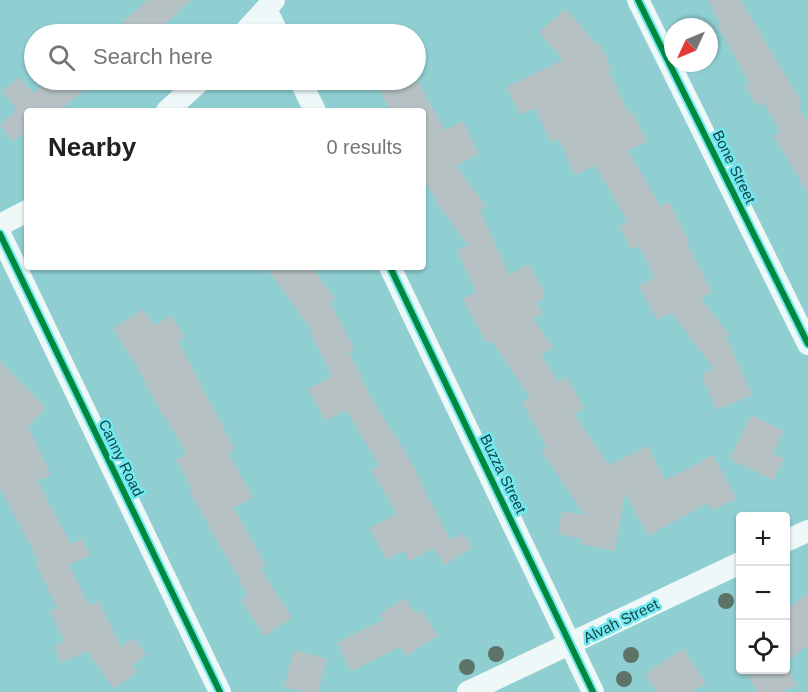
<!DOCTYPE html>
<html lang="en">
<head>
<meta charset="utf-8">
<style>
	:root { --surface:#fff; --page:#f6f6f6; --text:#202124; --muted:#757577; --line:#e0e0e0 }
	body { margin:0; font-family:Arial,sans-serif; background:var(--page); color:var(--text) }
	.controls { position:absolute; right:18px; bottom:18px; display:grid; overflow:hidden; border-radius:6px; box-shadow:0 2px 4px #0004 }
	.controls button { width:54px; height:54px; display:grid; place-items:center; padding:0; border:0; border-bottom:2px solid var(--line); background:var(--surface); color:var(--text); font:30px sans-serif }
	.compass { position:absolute; left:664px; top:18px; width:54px; height:54px; border-radius:50%; background:var(--surface); box-shadow:0 2px 4px #0004; rotate:226deg }
	.list { margin:0; padding:0; list-style:none }
	h2 { display:flex; justify-content:space-between; align-items:center; height:78px; margin:0; padding:0 24px; font-size:26px }
	h2 small { font-size:20px; font-weight:400; color:var(--muted) }
	.icon { flex:none; width:33px; height:33px; fill:none; stroke:currentColor; stroke-width:2; stroke-linecap:round; stroke-linejoin:round }
	.map { position:relative; flex:none; width:808px; height:692px; overflow:hidden }
	.search { position:absolute; background:var(--surface); box-shadow:0 2px 4px #0004; left:24px; top:24px; width:402px; height:66px; display:flex; align-items:center; gap:15px; box-sizing:border-box; padding:0 21px; border-radius:33px; color:var(--muted); font-size:22px }
	.panel { position:absolute; background:var(--surface); box-shadow:0 2px 4px #0004; left:24px; top:108px; width:402px; height:162px; border-radius:6px }
	.map>svg:first-child { display:block }
	.building { fill:#b5c1c2 }
	.lines { fill:none; stroke-linecap:round; stroke-linejoin:round }
	.street { stroke:#eef8f8; stroke-width:22 }
	.cycleway-casing { stroke:#72e8ef; stroke-width:10 }
	.cycleway { stroke:#00873e; stroke-width:6 }
	.tree { fill:#5d7368 }
	.labels { text-anchor:middle; stroke-width:5; stroke-linejoin:round; paint-order:stroke }
	.street-label { font-size:15px; fill:#0f4447; stroke:#72e8ef }
</style>
</head>
<body>
<div class="map">
<svg width="808" height="692" viewBox="0 0 808 692">
	<rect width="100%" height="100%" fill="#8fcfd2"/>
	<!-- building -->
	<path class="building" d="M147 0H191L154 34H110Z
		M708 0H741L802 104 798 106 808 123V194L774 136 780 132 763 102 756 106 745 85 749 83 717 24 720 23Z
		M566 9 596 44 599 42 612 70 609 72 629 114 633 112 647 142 628 150 660 206 669 202 689 242 687 244 712 292 701 298 729 335 726 337 752 395 717 410 701 375 714 369 672 313 657 320 639 286 655 278 639 246 631 249 619 226 628 222 595 165 575 175 559 139 551 143 535 108 520 115 506 87 563 60 539 32Z
		M19 77 33 93 49 80H95L59 111H27V130L13 142 0 125 16 111H13L16 108 2 92Z
		M374 80H417L445 130 463 121 479 154 456 166 486 206 480 210 509 275 529 264 546 297 537 302 543 314 533 318 553 347 541 355 559 382 567 377 584 408 574 414 609 465 648 446 665 480 713 455 737 499 712 511 708 503 648 536 625 493 615 551 580 544 581 539 558 534 562 511 585 515 541 450 547 447 522 402 530 397 491 340 486 343 463 299 476 292 457 250 468 245 438 205 423 175V111H391Z
		M266 267H312L335 299 330 302 355 350 349 352 371 397 417 472 416 473 450 540 463 533 472 548 444 565 434 548 409 561 404 551 386 560 370 528 397 514 371 470 379 465 346 410 325 421 308 389 332 376 310 332 312 331Z
		M143 309 154 326 171 315 185 337 178 341 235 450 228 453 253 497 234 508 266 566 260 568 292 618 264 636 241 600 248 595 189 491 192 489 176 460 186 454 166 417 164 418 135 363 113 329Z
		M0 361 46 408 28 426 51 475 37 481 71 544 82 539 90 555 69 565 89 606 99 601 121 647 134 638 146 655 132 665 137 672 114 689 87 651 61 663 54 646 64 641 50 611 57 608 35 562 38 560 0 488Z
		M751 415 784 431 773 454 784 459 773 480 729 459Z
		M808 593V645L786 662V610Z
		M405 598 416 614 422 610 438 636 406 656 400 647 351 671 337 643 383 620 379 615Z
		M683 649 706 683 692 692H657L645 674Z
		M294 650 327 659 318 692H304L284 687Z
		M745 669H789L797 685 783 692H757Z"/>
	<g class="lines">
		<!-- street -->
		<path class="street" d="M638 0 808 344
			M266 9 278 34
			M243 34 274 0
			M300 80 315 111
			M167 111 201 80
			M0 225 27 211
			M0 234 220 692
			M390 267 593 692
			M786 541 808 531
			M468 692 740 563"/>
		<!-- cycleway casing -->
		<g class="cycleway-casing">
			<path id="cycleway" d="M638 0 808 344
				M0 234 220 692
				M390 267 593 692"/>
		</g>
		<!-- cycleway -->
		<use href="#cycleway" class="cycleway"/>
	</g>
	<!-- trees -->
	<g class="tree">
		<circle cx="726" cy="601" r="8"/>
		<circle cx="496" cy="654" r="8"/>
		<circle cx="631" cy="655" r="8"/>
		<circle cx="467" cy="667" r="8"/>
		<circle cx="624" cy="679" r="8"/>
	</g>
	<g class="labels">
		<!-- street labels -->
		<g class="street-label">
			<text transform="translate(734 167) rotate(64)" y="5">Bone Street</text>
			<text transform="translate(121 458) rotate(64)" y="5">Canny Road</text>
			<text transform="translate(503 474) rotate(64)" y="5">Buzza Street</text>
			<text transform="translate(621 621) rotate(-26)" y="5">Alvah Street</text>
		</g>
	</g>
</svg>
<div class="controls">
<button>+</button>
<button>−</button>
<button><svg class="icon" aria-label="locate" viewBox="0 0 24 24"><circle cx="12" cy="12" r="6"/><path d="M12 2v4M12 18v4M2 12h4M18 12h4"/></svg></button>
</div>
<svg class="compass" viewBox="-18 -18 36 36"><path d="M0-13l5 13h-10z" fill="#e53935"/><path d="M0 13l5-13h-10z" fill="#757577"/></svg>
<div class="search"><svg class="icon" aria-label="search" viewBox="0 0 24 24"><circle cx="10" cy="10" r="6"/><path d="M15 15l6 6"/></svg>Search here</div>
<section class="panel">
<h2>Nearby<small>0 results</small></h2>
<ul class="list">
</ul>
</section>
</div>
</body>
</html>
